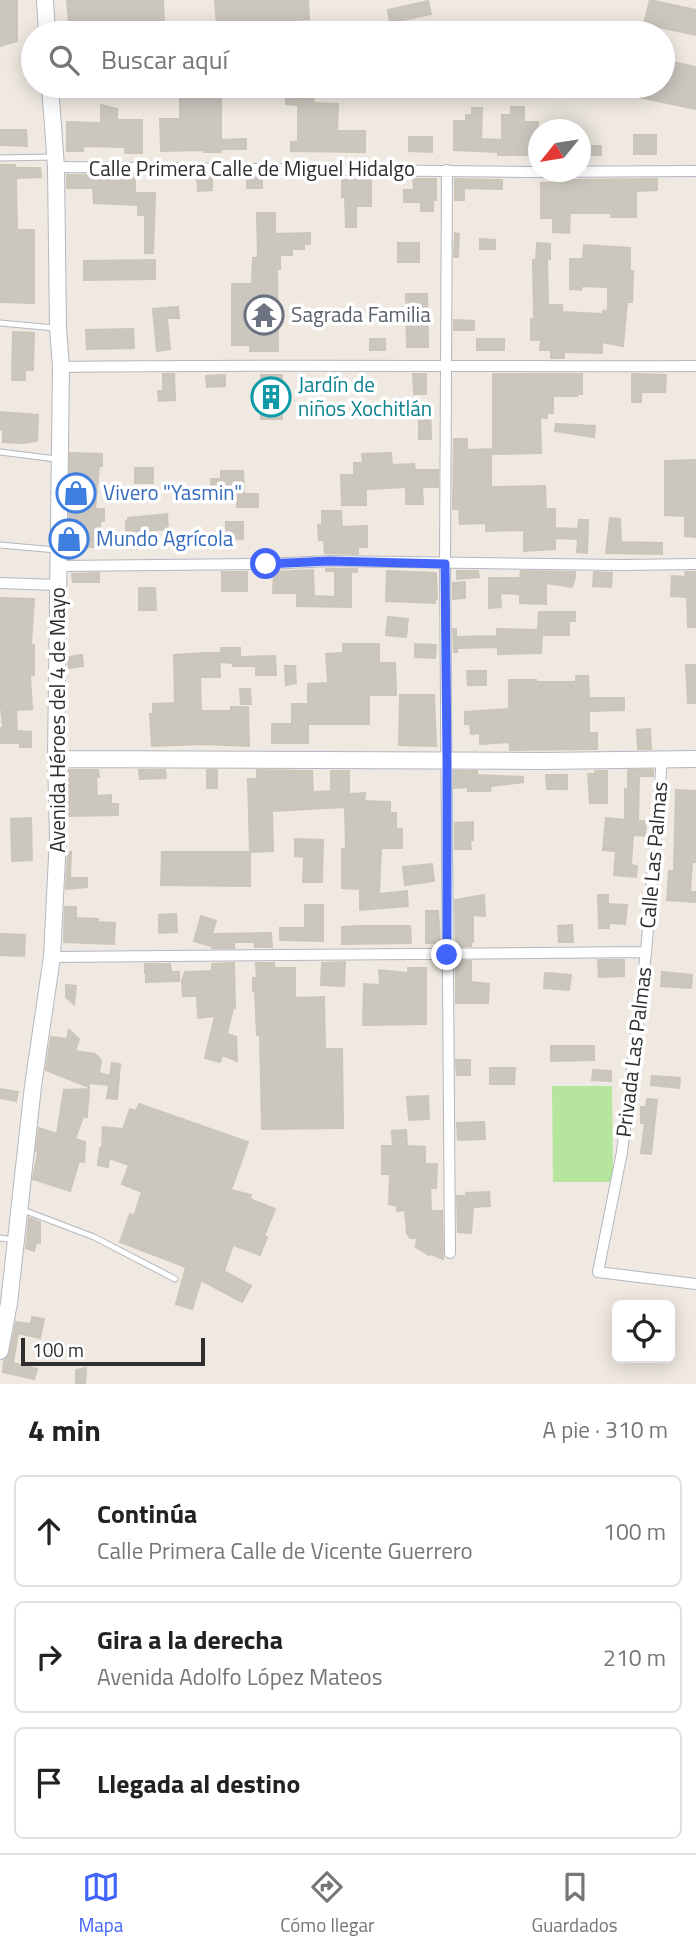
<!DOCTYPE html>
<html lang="es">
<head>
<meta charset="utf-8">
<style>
	:root { --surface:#fff; --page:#f2f2f2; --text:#222; --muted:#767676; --line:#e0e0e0; --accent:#4264fb }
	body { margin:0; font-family:"Titillium Web",sans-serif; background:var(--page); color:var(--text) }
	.controls { position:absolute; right:21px; bottom:21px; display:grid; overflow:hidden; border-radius:10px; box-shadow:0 4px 18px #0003 }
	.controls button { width:63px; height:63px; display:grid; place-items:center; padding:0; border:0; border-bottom:2px solid var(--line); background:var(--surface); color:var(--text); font:35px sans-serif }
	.compass { position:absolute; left:528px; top:119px; width:63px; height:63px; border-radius:50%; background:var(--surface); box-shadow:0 4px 18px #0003; rotate:240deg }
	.scale { position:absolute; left:21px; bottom:18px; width:184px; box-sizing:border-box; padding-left:7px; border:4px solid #2e2e2e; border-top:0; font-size:19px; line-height:24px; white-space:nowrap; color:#2e2e2e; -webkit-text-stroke:5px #fff; paint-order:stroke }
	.stop { position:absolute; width:21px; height:21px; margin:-16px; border:5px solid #4264fb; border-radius:50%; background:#fff }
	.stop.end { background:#4264fb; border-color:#fff; box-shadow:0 2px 7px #0008 }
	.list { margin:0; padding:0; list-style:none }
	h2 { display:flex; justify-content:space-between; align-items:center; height:91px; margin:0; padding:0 28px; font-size:30px }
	h2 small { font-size:23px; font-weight:400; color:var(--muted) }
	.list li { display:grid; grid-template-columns:46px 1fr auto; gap:21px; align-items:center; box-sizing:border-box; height:112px; margin:0 14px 14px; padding:0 14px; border:2px solid var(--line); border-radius:10px }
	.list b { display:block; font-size:26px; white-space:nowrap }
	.list p { margin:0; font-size:23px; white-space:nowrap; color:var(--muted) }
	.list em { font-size:23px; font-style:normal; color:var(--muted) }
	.icon { flex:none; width:38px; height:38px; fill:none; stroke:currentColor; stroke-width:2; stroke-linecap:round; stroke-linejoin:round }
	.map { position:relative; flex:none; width:696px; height:1384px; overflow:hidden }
	.search { position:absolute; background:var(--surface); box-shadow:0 4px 18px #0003; left:21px; right:21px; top:21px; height:77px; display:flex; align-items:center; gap:18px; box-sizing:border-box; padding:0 24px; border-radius:38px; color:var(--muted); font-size:26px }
	.sheet { height:469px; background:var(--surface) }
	nav { display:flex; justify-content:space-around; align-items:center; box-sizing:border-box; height:98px; border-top:2px solid var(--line); background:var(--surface); font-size:19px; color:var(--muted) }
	nav a { display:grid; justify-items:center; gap:4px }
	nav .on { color:var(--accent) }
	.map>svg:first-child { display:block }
	.green { fill:#b6e59e }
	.building { fill:#cbc7bf; stroke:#cbc5ba; stroke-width:2 }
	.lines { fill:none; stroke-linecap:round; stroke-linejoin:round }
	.lane-casing { stroke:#b4b7c1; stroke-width:7 }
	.street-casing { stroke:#b4b7c1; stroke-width:12 }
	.secondary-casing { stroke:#b4b7c1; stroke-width:18 }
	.lane { stroke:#fff; stroke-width:5 }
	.street { stroke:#fff; stroke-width:10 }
	.secondary { stroke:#fff; stroke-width:16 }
	.route { stroke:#4264fb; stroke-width:9 }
	.labels { text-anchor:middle; stroke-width:7; stroke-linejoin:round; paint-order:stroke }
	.street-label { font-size:21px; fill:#2e2e2e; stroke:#fff }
	.worship-label { font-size:21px; fill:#5b616d; stroke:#fff; text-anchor:start }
	.culture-label { font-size:21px; fill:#0d838f; stroke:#fff; text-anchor:start }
	.shop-label { font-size:21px; fill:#366cbe; stroke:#fff; text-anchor:start }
</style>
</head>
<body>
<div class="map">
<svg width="696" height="1384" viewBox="0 0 696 1384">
	<rect width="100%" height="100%" fill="#efe9e1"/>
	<!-- green -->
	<path class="green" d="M552 1086H612L613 1182H553Z"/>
	<!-- building -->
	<path class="building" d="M0 0H17V41L0 46Z
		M67 0H163L164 22 70 32Z
		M215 0H308L309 19 217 26Z
		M650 0 696 10V35L644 24Z
		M428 1 431 14 390 23 388 10Z
		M663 60 696 67 695 109 606 90V86H663Z
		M286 86H296V105L286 104Z
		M180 91 221 92V140L246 139V149H221V152H204V150L161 151 160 119H180Z
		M298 99H313L314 103 338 104 337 131H365V152L291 151V142H298Z
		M101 105 117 109V120H142V153H125V147L83 146V151H67V122L101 123Z
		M511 107H524V122H538V155H498V152L454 150V121H466V115H472V108H482L481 139 502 140V115H511Z
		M0 130H26L27 146 0 145Z
		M634 135H656V154H634Z
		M409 137H432V152L409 151Z
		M581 146H601V155H581Z
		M0 165H15V168H40L41 177 16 178 17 230H34V303L0 302Z
		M67 175 135 176V193H155L153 253H145V215H138V205L94 203 93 188H67Z
		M197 176 212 177V190L198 191Z
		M247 177H262V188H247Z
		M371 179V206H356V227H346L345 197H342V180Z
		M413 179H436V200H433V211H421V202H404V190H414Z
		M455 179 502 180V189L464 188V200H455Z
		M657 179V190L636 191V217H611V213H570L569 233 553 232V218H541V183L567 182V180Z
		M257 213H275V234L310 233V244H304V249H292V255H280V269H277L278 351H250V345H232V284H252L253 258H258Z
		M455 233 459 234 458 257H454Z
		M480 239 495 240V249H480Z
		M398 243H419V262H398Z
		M537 243 550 244V259H547L548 305H562V312L603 314V311L608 310V287L582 286 581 290 570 289V259H583L584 245 630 248V271H633V274L632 302H627L623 346 602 342V353L564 352V358H551V350H540L541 340H531V319H534L533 260H536Z
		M155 260V279L84 280V261Z
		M406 294H427L428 347H407Z
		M178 307 179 318H167L170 349 157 351 153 309Z
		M454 320 474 321V330H454Z
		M133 329 134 348 87 349 86 330Z
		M13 332 34 333 33 370H25V380H12Z
		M370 339H385V350H370Z
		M477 339H504V350H477Z
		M163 374H174L175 400 159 401 158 391H163Z
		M413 374H426V394H414Z
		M493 374H582V394H576L577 396H553V413H547V418L540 417 541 453 493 454Z
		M632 374 666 375 665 392H641V402H632Z
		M225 375V386L207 387 206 376Z
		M261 375H282V419H261Z
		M419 404H430L431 439H419Z
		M0 412 38 415 37 441 23 443 3 442V430L0 429Z
		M556 424 595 426 594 437 555 431Z
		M454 439H467V450L491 449V487L545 486 546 509H555V528L578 529 579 520H588L587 553 577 552 578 539 555 538V549L524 551V530L486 531V523L460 524 459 509H453Z
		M70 453 102 454V466H99L95 509H104V521H100L101 547H69Z
		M391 453 392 465 414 464 415 470H438V487H422L423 504H406V487L366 489V505H342L341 475H354V463H363L362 454Z
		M696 460V537L685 536V516L665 515V461Z
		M135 468H153V483H135Z
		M221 471H243L244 494H258V507H237V501H212L211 479H221Z
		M322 511H341L342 527 367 526V547H358V554L325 553 324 540H319L318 525H322Z
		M167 514 168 529 142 531V548L127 549 126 521H128V518Z
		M610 518 620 519 621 542 662 543V554L606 553Z
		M226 522H243V539L226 538Z
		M326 569H357V572H351V607L297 606V593H273L274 572 313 570 314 596 335 597V571H326Z
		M387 571 436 573 437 599H435V603L386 601Z
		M457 571H478L479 577 457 579Z
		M521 571 575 572V577L572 587 546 583V604L520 603V594L500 593 501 607 489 608V578H520Z
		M222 572H247V591H222Z
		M594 572 612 573 611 587 593 586Z
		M685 572H696V627H688L687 597 671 596 672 576 686 577Z
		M99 573V582H73L72 574Z
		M465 582V598L453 599V583Z
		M139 588H155L156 610H139Z
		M0 598 34 599 31 645H34V675H30L32 709 16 710 17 731 31 732V747H20V743H0V728H3L0 696Z
		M539 612H575V621H569V635H542L541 653 498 654V647L457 648V652H454L453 629H456V637L497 636V629L538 630Z
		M388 617 408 619 406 637 386 635Z
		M343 644H379V663H395L396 695H369V724H308V743H272V724H292V704H308V684L328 683 326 654 343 653Z
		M415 644 436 645 435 658 415 657Z
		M221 648H240V657L275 656 276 675H256V666H233V663L221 662Z
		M206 653H219L220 677H200L201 711H231V707H248L249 746 202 744 152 746 150 714H153V704L175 703 174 655Z
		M82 655 83 666 69 668 68 657Z
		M686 665H696V703H688Z
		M285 666H295L296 683 286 685Z
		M467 671H486V685H468Z
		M576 676H588L589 698H624V710L589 711V733H597V749L510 750V742L480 744V733L471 734 470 724H465V712L509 709V680H536V682H576Z
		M240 689H250L251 704H241Z
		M400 695H434L436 746 399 745Z
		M650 729 651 749H638L637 730Z
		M68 770H98L99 777H96L97 796 111 795V804H118V815L68 816 67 785H70Z
		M139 770H165L166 778 140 779Z
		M207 770H217V788H207Z
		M257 770 312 771 313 792 331 791V771H349V794L365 793 364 801 390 802V813H396V829H402V848H381L379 894 407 891 408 906 360 910V889L342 888V849H346L345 807 272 811 273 851 250 852 248 779H257Z
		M628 770H653V776H639L638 821H646L645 836 633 835 631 865 637 866 636 877 614 875 616 851 603 850 606 818 625 820V789L628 790Z
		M454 771H477V775L523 777V782L491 786 490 791H468V787L454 788Z
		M595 771H607V803H590L588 774H595Z
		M546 775H567V789H547Z
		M676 790 696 791V862H692L690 892H696V902L667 900 669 871H674Z
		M31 818 32 860 12 861 11 819Z
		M473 822V840H470L471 849H455V823Z
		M295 839 323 840 322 882H303L304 857 295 856Z
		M68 852H71L70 878H87V887L66 889Z
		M162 852H250V886L161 885Z
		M432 864 434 881 405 885 403 867Z
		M484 895 485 916 473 915V942H471V946H456L455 900Z
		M598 895H608V904L627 905 625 924 609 923V928H599Z
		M305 905H323V941L280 940V928H305Z
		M65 907H76V918L98 919V922L115 923 114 944 64 942Z
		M426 911H438L440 943H426Z
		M176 914 177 932 159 933V915Z
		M201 916 216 921 212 934 271 933 272 947H255L254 942H234V948H212L211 946 194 941Z
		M572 925 573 942H559L558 926Z
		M360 926H410L411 943 342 944V927Z
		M0 934 25 935 24 956 0 955Z
		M598 960H624V976L599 977Z
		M456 961H471V982L489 984 488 1003H456Z
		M345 962 344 986 321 985 322 963Z
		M234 963 235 1008H233L227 1034 236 1037 237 1061 222 1055 220 1062 205 1058 215 1016 198 1018 197 996H183L182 981 185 972 212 971V964Z
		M256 963H274V968H295V998L324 997 325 1049H342L343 1128 262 1129 260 1035H257L255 991H253V978H257Z
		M145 964H170L171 972H179V981L146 982V973L155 972 145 973Z
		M408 968H426V1024L363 1025 364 984 380 985 379 970 408 973Z
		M662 972 692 975 691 988 661 986Z
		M545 973 571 975 569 990 544 988Z
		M66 985 76 986 74 1004 66 997Z
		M69 1030 79 1039 75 1051 95 1054 101 1060 99 1073 110 1076 112 1063 120 1064 117 1099 107 1098 109 1085 89 1083V1087L46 1070 51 1037 67 1039Z
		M551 1046H594V1060L551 1061Z
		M456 1060H470V1075H457Z
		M490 1068H515L514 1084H490Z
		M593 1070 611 1071V1081L592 1080Z
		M652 1076 680 1078 679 1088 651 1085Z
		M0 1089 18 1092 16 1101 0 1098Z
		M89 1089 87 1117H83L75 1139 85 1142 84 1162 79 1161 70 1191 33 1179 38 1152 36 1151 39 1128 57 1134 64 1090Z
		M428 1096 429 1119 409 1120 407 1097Z
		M647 1099 657 1100 651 1154 641 1153 645 1123H641V1107H646Z
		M139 1104 248 1142 231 1190 251 1195 250 1199 275 1209 264 1236 267 1237 260 1255 233 1245 224 1271 251 1286 242 1302 201 1280 192 1309 176 1304 186 1267 120 1242 130 1214 134 1216 142 1192 122 1184 129 1165 109 1158 108 1167 98 1165 100 1148H102L103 1127 123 1129 130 1109 136 1111Z
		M484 1122 485 1139 458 1140 457 1123Z
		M406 1130 407 1146 425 1147V1164H437L436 1188H430L431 1211H442L443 1259 429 1253V1255L416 1247 417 1238H410L407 1233 405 1210 397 1211V1206L389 1204 390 1174H382V1146H393L392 1131Z
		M489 1192 490 1206 473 1207 471 1233 458 1232 457 1196H467L466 1193Z
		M29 1218 40 1222V1243H36L34 1251 26 1248Z
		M32 1317 44 1319 40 1338 18 1333 13 1363 37 1369 34 1379 3 1372 4 1361 10 1353 16 1322 31 1324Z
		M86 1368 85 1384H76V1370Z"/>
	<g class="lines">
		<!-- lane casing -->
		<g class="lane-casing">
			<path id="lane" d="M0 158 53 157
				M0 323 55 328
				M0 452 56 459
				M0 545 56 550
				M23 1210 94 1237 175 1279
				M0 1238 13 1240"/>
		</g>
		<!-- street casing -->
		<g class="street-casing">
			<path id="street" d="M56 167 529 172 696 171
				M447 170 445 564 450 1253
				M61 367C273 364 484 367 696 366
				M60 566 266 564 329 561 623 565 696 564
				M0 583 57 585
				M662 759 646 952 622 1152 598 1272 696 1284
				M52 957 646 952"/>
		</g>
		<!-- secondary casing -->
		<g class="secondary-casing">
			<path id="secondary" d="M45 0 47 33
				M56 759 542 761 696 759
				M0 1351 9 1303 33 1086 52 957 58 837 56 759 61 367 58 328 56 167 50 86"/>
		</g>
		<!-- lane -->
		<use href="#lane" class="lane"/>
		<!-- street -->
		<use href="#street" class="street"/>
		<!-- secondary -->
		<use href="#secondary" class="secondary"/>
	</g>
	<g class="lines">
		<!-- route -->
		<path class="route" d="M266 564 329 561 445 564 447 760V955"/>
	</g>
	<!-- icons -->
	<defs>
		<g id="temple-ring" transform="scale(2.0125)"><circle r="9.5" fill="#fff" stroke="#6b7280" stroke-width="1.5"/><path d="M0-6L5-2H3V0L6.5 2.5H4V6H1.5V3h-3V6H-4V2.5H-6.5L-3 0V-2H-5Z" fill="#6b7280"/></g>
		<g id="building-ring" transform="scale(2.0125)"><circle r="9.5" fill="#fff" stroke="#0f9aa8" stroke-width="1.5"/><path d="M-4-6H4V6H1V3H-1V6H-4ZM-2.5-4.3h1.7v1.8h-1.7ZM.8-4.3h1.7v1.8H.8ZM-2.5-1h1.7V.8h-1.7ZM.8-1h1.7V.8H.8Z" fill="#0f9aa8"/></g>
		<g id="shop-ring" transform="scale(2.0125)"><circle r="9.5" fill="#fff" stroke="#3f7fe0" stroke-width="1.5"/><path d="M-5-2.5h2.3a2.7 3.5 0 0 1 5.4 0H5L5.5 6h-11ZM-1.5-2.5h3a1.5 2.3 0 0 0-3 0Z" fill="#3f7fe0"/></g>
	</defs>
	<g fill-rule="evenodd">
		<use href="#temple-ring" x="264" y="315"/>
		<use href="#building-ring" x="271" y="397"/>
		<use href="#shop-ring" x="76" y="493"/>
		<use href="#shop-ring" x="69" y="539"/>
	</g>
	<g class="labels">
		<!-- street labels -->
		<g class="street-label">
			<text x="252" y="176">Calle Primera Calle de Miguel Hidalgo</text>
			<text transform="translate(58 720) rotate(-90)" y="7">Avenida Héroes del 4 de Mayo</text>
			<text transform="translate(654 855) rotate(-85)" y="7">Calle Las Palmas</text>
			<text transform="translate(634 1052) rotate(-83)" y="7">Privada Las Palmas</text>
		</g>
		<!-- worship labels -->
		<g class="worship-label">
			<text x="291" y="322">Sagrada Familia</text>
		</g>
		<!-- culture labels -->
		<g class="culture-label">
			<text x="298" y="392">Jardín de<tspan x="298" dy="24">niños Xochitlán</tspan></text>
		</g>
		<!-- shop labels -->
		<g class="shop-label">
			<text x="103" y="500">Vivero "Yasmin"</text>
			<text x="96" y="546">Mundo Agrícola</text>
		</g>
	</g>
</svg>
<div class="controls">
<button><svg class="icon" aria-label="locate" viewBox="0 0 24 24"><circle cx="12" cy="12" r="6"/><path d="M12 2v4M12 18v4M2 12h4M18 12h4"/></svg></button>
</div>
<svg class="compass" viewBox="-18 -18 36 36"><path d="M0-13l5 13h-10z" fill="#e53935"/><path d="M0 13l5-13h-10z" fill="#767676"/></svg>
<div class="scale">100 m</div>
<div class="stop" style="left:266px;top:564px"></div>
<div class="stop end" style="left:447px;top:955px"></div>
<div class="search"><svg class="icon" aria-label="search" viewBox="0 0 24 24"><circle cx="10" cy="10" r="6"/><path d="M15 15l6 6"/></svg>Buscar aquí</div>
</div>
<section class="sheet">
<h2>4 min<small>A pie · 310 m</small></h2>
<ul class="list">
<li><svg class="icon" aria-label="ahead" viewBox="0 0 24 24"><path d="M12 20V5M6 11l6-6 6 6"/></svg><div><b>Continúa</b><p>Calle Primera Calle de Vicente Guerrero</p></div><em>100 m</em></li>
<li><svg class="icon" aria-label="right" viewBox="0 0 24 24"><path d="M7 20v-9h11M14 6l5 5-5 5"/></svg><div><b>Gira a la derecha</b><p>Avenida Adolfo López Mateos</p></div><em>210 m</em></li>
<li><svg class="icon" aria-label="arrive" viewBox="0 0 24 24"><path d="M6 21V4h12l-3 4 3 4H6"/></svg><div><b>Llegada al destino</b></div></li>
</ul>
</section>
<nav>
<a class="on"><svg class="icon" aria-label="map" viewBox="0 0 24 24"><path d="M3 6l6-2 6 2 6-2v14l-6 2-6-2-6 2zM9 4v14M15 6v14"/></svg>Mapa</a>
<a><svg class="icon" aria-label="directions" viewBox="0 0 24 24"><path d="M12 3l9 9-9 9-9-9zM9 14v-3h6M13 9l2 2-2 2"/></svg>Cómo llegar</a>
<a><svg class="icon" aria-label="saved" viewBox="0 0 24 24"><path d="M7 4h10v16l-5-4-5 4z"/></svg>Guardados</a>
</nav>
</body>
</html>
